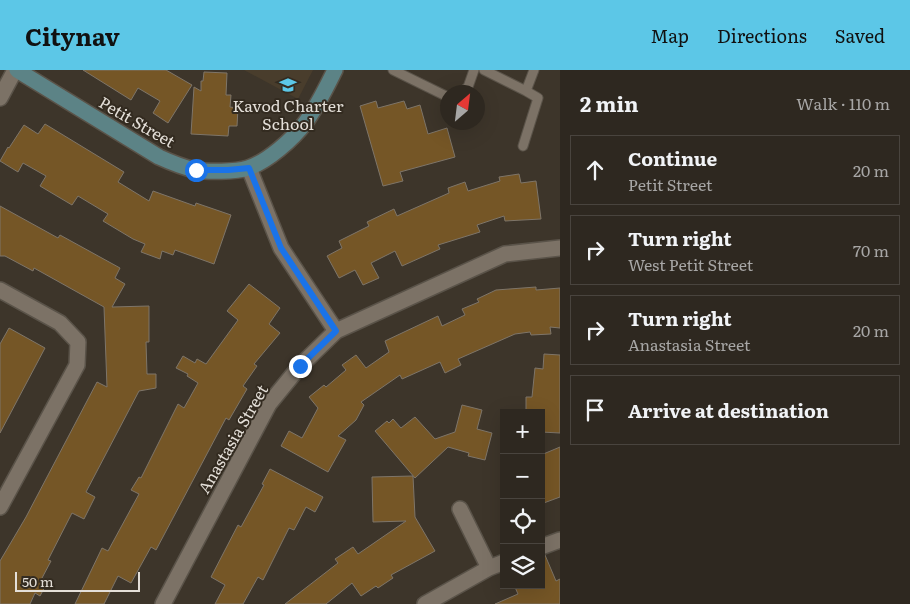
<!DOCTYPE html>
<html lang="en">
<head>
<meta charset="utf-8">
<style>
	:root { --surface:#2e2820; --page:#363029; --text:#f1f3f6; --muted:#a7a6a5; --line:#49443e; --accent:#5cc7e7 }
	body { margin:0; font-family:Literata,serif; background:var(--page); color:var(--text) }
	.controls { position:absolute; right:15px; bottom:15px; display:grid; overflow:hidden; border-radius:0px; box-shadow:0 5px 20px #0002 }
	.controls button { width:45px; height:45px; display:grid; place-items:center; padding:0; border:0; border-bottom:1px solid var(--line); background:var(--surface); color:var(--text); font:25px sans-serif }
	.compass { position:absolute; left:440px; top:15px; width:45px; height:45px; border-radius:50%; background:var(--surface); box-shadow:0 5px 20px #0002; rotate:28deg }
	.scale { position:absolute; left:15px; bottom:12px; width:125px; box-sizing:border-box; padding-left:5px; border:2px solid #e4dfd8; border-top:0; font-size:14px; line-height:18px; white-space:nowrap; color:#e4dfd8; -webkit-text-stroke:4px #332b20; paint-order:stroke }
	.stop { position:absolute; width:15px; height:15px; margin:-11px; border:4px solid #1a73e8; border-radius:50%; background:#fff }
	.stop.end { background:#1a73e8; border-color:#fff; box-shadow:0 1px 5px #0008 }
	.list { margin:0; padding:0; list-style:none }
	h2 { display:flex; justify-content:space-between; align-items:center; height:65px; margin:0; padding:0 20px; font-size:21px }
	h2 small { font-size:16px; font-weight:400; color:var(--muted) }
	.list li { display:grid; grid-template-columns:32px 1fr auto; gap:15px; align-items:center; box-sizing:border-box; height:70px; margin:0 10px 10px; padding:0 10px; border:1px solid var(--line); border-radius:0px }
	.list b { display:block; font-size:19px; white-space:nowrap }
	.list p { margin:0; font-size:16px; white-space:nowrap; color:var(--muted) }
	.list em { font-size:16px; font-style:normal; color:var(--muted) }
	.icon { flex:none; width:28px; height:28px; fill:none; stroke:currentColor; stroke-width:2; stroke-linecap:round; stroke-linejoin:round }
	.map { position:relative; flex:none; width:560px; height:534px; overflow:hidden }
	header { display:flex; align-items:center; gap:30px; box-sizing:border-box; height:70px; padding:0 25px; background:var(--accent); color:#111 }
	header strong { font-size:24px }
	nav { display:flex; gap:28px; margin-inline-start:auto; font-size:18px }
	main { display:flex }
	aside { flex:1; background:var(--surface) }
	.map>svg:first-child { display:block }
	.built { fill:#493d2c }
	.building { fill:#755626; stroke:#7e7569 }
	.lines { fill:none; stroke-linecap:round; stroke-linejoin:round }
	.lane-casing { stroke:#5a5349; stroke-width:11 }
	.street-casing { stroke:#5a5349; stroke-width:18 }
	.secondary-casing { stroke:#5a5349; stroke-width:18 }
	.lane { stroke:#7c7266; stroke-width:9 }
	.street { stroke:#7c7266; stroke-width:15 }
	.secondary { stroke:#5c8386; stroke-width:15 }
	.route { stroke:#1a73e8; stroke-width:6 }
	.labels { text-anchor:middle; stroke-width:4; stroke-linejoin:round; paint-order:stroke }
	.poi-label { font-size:16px; fill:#e4dfd8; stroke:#332b20 }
	.street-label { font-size:16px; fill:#e4dfd8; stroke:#332b20 }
</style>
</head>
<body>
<header>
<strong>Citynav</strong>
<nav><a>Map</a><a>Directions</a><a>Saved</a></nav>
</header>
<main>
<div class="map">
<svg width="560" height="534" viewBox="0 0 560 534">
	<rect width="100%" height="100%" fill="#3d352a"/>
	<!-- built -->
	<path class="built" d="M244 0H313L298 29Z"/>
	<!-- building -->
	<path class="building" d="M83 0H166L192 15 168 53 153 43 160 31 138 18 131 30Z
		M204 2 227 3 226 25H231L230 37 238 38 237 56H229L228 66 191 64 194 17 201 21V11H203Z
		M376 31 378 38 404 31 407 39 420 35 428 64 447 58 455 87 400 102 403 111 383 116 360 36Z
		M45 54 124 102 118 112 149 131 153 121 195 136 196 133 231 145 214 194 175 180 173 185 162 181 160 189 141 182 145 174 133 169 103 151 108 144 78 126 72 135 40 116 46 106 23 93 18 102 0 91 8 77 9 78 24 55 38 64Z
		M519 104 521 113 536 111 541 149 505 151 504 146 477 155 480 162 438 175 440 179 402 196 395 181 371 193 379 208 363 215 355 200 339 208 327 186 342 178 339 171 369 156 367 152 394 139 397 146 449 123 448 118 465 112 468 121 500 111 499 107Z
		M0 136 58 168 60 165 120 198 115 208 125 214 112 237 149 236V272H146L147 304H156V318L139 321 86 422 95 427 84 449 72 443 48 490 51 491 42 508 48 511 40 526 35 523 30 534H0V491L26 447 97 312 107 317 104 237 34 198 33 201 5 186H0Z
		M249 214 280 238 269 254 280 263 254 294 257 296 243 316 247 319 229 350 226 348 156 480 151 477 131 513 118 506 104 534H75L102 478 108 481 139 424 131 420 139 407 141 408 178 334 184 338 198 313 187 306 188 304 176 298 183 286 195 293 197 289 206 294 238 250 227 241Z
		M536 217V220L560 218V258L550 257 551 264 531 265 530 262 515 264 458 289 461 295 445 303 440 292 402 309 400 305 361 332 364 335 356 350 338 366 346 370 328 402 281 376 289 361 302 368 318 338 309 327 324 315 326 317 346 300 342 295 356 285 366 298 389 282 385 271 438 246 442 256 465 245 462 239 479 232 477 229 496 220Z
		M9 258 45 278 0 363V274Z
		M544 284 560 285V363L541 362V343H526V327H532L535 298 543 299Z
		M462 335 482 340 477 359 492 363 485 390 468 386 469 383 448 377 415 408 375 361 387 351 389 353 393 349 401 358 415 347 435 369 455 362Z
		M560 377V427L541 434V385Z
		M270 399 323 427 315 442 306 437 294 460 289 458 263 510 258 507 243 534H215L225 515 211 507 238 455 241 457 264 415 262 414Z
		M413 406 415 447 435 481 391 505 393 508 378 518 376 516 361 526 352 513 326 534H285L338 493 335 489 353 477 358 484 406 451 373 452 372 407Z
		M545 485 556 511 560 509V534H495L518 524 514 515H541V486Z"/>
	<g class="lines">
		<!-- lane casing -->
		<g class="lane-casing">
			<path id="lane" d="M393 0 448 27
				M484 0 526 21 534 0
				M462 22 468 17 474 0
				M523 76 538 28 526 21"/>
		</g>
		<!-- street casing -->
		<g class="street-casing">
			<path id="street" d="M0 28 15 0
				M249 98 281 178 336 261
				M0 220 60 253 78 272 77 295 0 437
				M460 439 489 498
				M541 477 560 470
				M163 534 269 334 300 296 336 261 505 184 560 178
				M425 534 489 498 504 492"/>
		</g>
		<!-- secondary casing -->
		<g class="secondary-casing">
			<path id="secondary" d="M17 0 159 87C170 92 182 97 195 100 208 102 235 102 248 98 267 92 293 69 305 53 317 37 326 18 335 0"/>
		</g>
		<!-- lane -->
		<use href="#lane" class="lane"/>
		<!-- street -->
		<use href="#street" class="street"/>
		<!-- secondary -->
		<use href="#secondary" class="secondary"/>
	</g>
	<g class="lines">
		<!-- route -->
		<path class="route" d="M196 100H228L249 98 281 178 336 261 300 296"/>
	</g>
	<!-- icons -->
	<defs>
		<g id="school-bare" transform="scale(1.35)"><path d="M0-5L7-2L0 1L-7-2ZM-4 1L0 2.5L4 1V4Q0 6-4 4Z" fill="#5cc7e7" stroke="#332b20" stroke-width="2.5" paint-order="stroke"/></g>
	</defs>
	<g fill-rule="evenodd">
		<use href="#school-bare" x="288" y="15"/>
	</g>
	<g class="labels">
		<!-- poi labels -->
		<g class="poi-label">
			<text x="288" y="42">Kavod Charter<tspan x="288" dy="18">School</tspan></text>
		</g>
		<!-- street labels -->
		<g class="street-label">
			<text transform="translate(137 52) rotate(30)" y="6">Petit Street</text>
			<text transform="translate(233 369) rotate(-60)" y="6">Anastasia Street</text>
		</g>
	</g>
</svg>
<div class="controls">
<button>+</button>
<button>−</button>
<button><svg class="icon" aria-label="locate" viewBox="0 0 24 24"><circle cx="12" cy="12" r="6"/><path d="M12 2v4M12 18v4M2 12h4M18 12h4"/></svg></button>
<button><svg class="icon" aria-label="layers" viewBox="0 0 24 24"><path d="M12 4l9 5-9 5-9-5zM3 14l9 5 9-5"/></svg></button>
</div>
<svg class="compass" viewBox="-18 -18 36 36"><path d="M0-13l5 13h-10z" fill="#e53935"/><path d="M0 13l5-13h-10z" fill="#a7a6a5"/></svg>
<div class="scale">50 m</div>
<div class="stop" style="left:196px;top:100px"></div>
<div class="stop end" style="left:300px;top:296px"></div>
</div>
<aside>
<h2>2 min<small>Walk · 110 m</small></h2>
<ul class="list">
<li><svg class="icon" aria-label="ahead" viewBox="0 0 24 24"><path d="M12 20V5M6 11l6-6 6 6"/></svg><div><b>Continue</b><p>Petit Street</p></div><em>20 m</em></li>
<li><svg class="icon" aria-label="right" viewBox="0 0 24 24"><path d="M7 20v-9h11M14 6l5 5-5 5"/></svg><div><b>Turn right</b><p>West Petit Street</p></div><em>70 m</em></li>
<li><svg class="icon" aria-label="right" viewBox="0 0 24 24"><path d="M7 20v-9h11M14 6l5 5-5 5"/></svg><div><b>Turn right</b><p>Anastasia Street</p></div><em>20 m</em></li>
<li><svg class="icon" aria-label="arrive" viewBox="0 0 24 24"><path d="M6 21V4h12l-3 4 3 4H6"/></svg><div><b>Arrive at destination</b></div></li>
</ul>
</aside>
</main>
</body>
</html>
